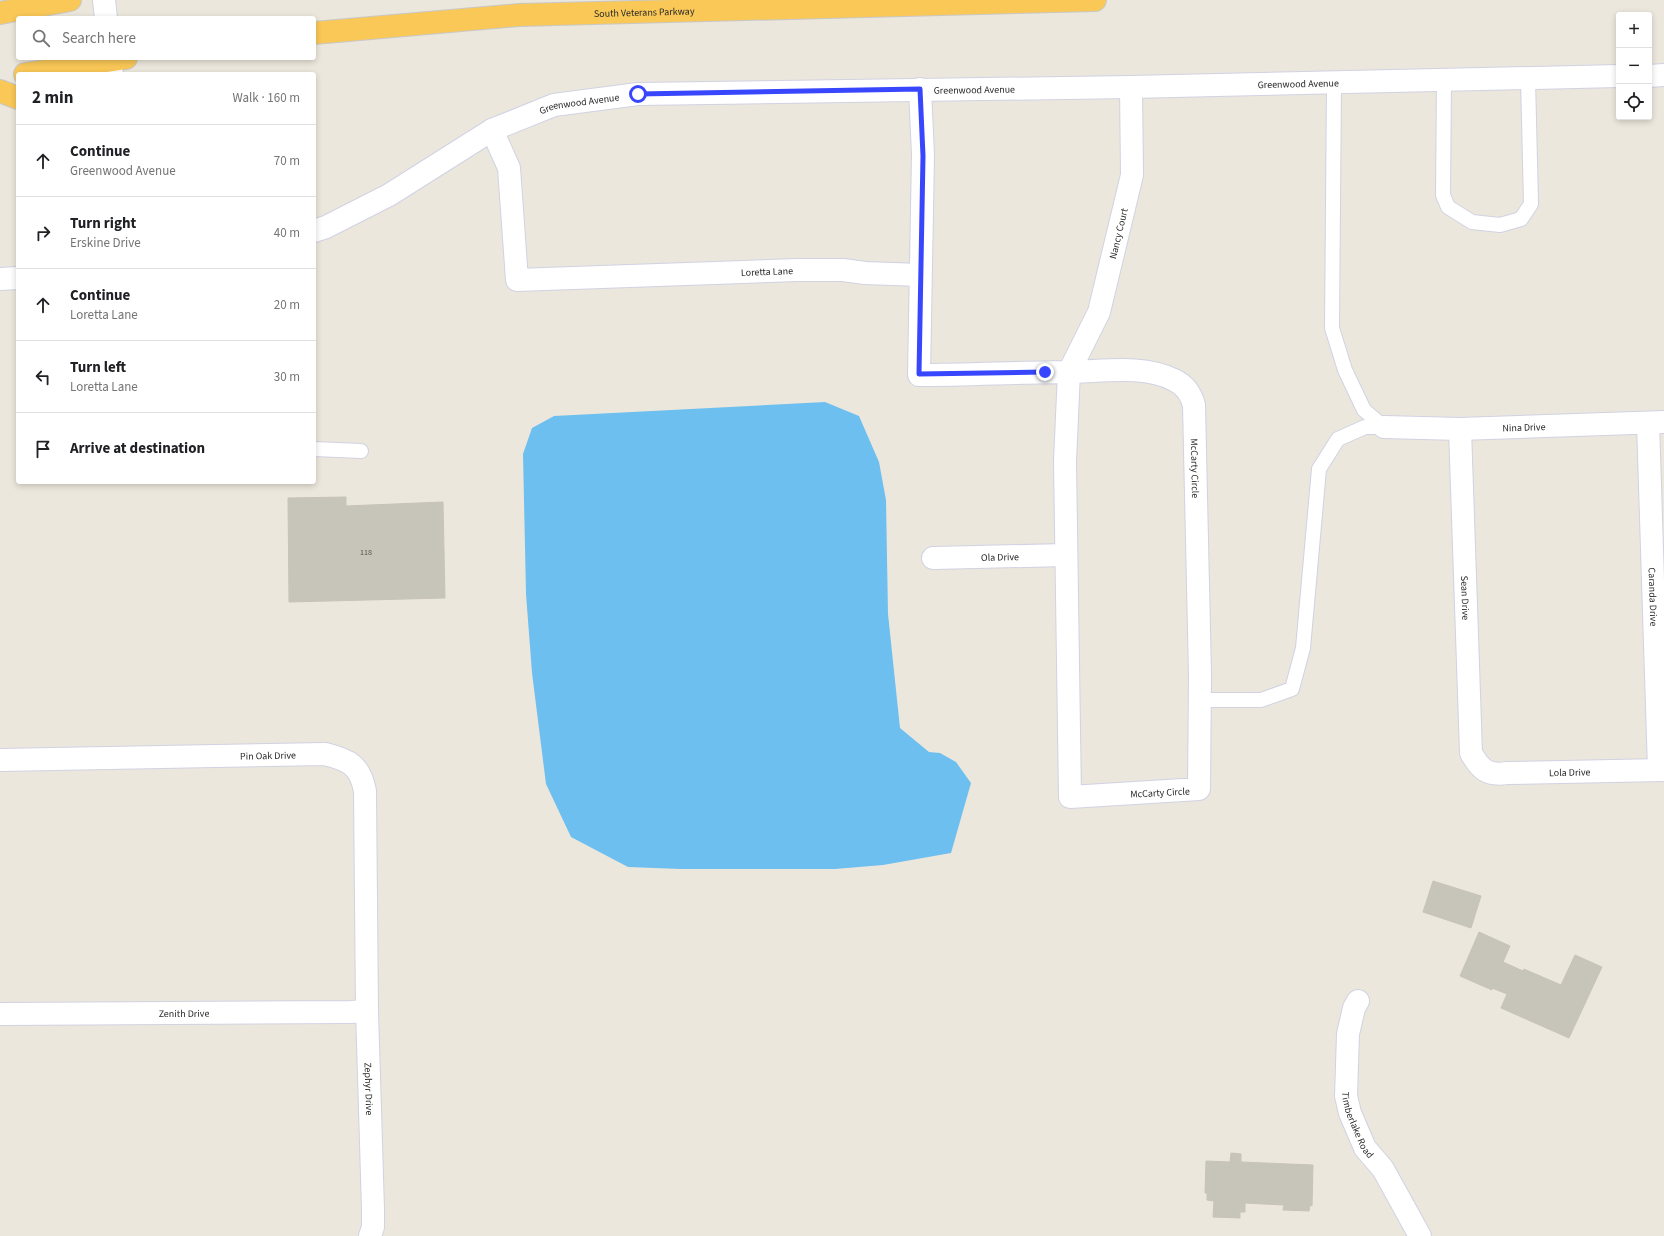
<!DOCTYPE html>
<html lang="en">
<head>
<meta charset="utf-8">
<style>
	:root { --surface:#fff; --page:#f2f2f2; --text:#202124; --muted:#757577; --line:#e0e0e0 }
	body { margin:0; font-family:"Source Sans 3",sans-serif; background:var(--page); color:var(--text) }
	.controls { position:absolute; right:12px; top:12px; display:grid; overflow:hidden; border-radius:4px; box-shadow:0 2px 6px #0003 }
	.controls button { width:36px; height:36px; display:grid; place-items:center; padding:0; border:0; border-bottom:1px solid var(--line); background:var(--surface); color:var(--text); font:20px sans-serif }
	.stop { position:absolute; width:12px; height:12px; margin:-9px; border:3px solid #3847fd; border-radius:50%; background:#fff }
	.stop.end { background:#3847fd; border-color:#fff; box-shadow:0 1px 4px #0008 }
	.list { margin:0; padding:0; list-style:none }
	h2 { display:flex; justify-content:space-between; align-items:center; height:52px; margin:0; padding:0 16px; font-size:17px }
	h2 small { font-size:13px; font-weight:400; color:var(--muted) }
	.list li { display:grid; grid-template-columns:26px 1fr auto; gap:12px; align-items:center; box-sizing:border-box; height:72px; padding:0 16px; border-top:1px solid var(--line) }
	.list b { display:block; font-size:15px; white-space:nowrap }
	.list p { margin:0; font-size:13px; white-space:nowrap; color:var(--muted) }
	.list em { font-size:13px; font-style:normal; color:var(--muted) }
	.icon { flex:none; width:22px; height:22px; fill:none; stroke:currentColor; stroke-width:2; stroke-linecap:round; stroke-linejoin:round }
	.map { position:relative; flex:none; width:1664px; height:1236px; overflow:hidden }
	.search { position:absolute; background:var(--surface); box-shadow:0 2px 6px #0003; left:16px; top:16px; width:300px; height:44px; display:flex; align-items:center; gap:10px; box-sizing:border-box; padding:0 14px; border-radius:4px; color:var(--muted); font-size:15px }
	.panel { position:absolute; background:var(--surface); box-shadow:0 2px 6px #0003; left:16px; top:72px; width:300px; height:412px; border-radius:4px }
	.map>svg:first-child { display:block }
	.water { fill:#6dbff0 }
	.building { fill:#c7c5ba; stroke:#c8c3b5 }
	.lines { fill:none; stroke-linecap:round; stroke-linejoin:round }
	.service-casing { stroke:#d1d2e3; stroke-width:16 }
	.minor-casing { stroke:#d1d2e3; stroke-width:24 }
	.trunk-casing { stroke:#c8c8c8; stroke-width:24 }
	.service { stroke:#fff; stroke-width:14 }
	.minor { stroke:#fff; stroke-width:22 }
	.trunk { stroke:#f9c857; stroke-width:22 }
	.route { stroke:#3847fd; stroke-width:5 }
	.labels { text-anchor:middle; stroke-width:3; stroke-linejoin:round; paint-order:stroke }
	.number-label { font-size:8px; fill:#51514e }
	.street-label { font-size:10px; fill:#2a2a2a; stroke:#fff }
</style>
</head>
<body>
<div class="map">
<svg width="1664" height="1236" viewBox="0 0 1664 1236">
	<rect width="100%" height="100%" fill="#ece7dc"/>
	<!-- water -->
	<path class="water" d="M825 402 859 416 879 462 886 500 888 614 900 728 929 752 940 753 956 762 971 783 951 853 883 865 835 869H680L628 867 571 837 546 784 532 673 526 594 523 454 532 428 554 416Z"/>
	<!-- building -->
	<path class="building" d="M346 497V506L443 502 445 598 289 602 288 498Z
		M1433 881 1481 896 1471 928 1423 912Z
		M1479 932 1510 946 1503 962 1523 971 1524 969 1561 985 1575 955 1602 967 1569 1038 1501 1008 1507 994 1492 988V990L1460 976Z
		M1231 1153 1241 1154V1162L1313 1165 1312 1206 1310 1205 1309 1211 1283 1210 1284 1205 1245 1203V1212H1240V1218L1213 1217 1214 1201 1207 1200V1193H1205L1206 1161 1230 1162Z"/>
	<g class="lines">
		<!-- service casing -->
		<g class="service-casing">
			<path id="service" d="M1444 80 1443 195 1448 207 1472 222 1500 225 1521 219 1531 204 1528 78
				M1334 83 1332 328 1345 370 1364 410 1384 427
				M314 449 361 451
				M1200 700H1261L1292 689 1303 648 1319 469 1338 439 1365 427H1384"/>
		</g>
		<!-- minor casing -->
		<g class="minor-casing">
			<g id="minor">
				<path d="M104 0 106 18"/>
				<path d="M110 58 112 74"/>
				<path d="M1649 76 1664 75"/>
				<path id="s1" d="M920 89 923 155 919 375C971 375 1023 372 1075 372 1107 371 1145 365 1174 380 1185 385 1191 394 1194 405L1200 675 1199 789 1070 797 1065 461 1069 372 1099 312 1132 175 1131 87"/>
				<path id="s2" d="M492 130 509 168 517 280 797 270H843L865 273 920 275"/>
				<path id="s3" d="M314 231 326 227 389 195 492 130 554 105 638 94 1131 87 1619 76"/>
				<path d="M0 279 18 278"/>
				<path id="s4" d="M1648 423 1659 770"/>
				<path id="s5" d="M1384 427 1460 429 1664 422"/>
				<path id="s6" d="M1460 429 1471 753C1480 769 1487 776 1507 773L1664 770"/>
				<path id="s7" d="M933 558 1066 555"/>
				<path id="s8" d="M0 760 325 754C349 760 360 765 365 791L367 1011 373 1209V1227L370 1236"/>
				<path id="s9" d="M1358 1001 1354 1008 1348 1034 1346 1096 1350 1113 1365 1148 1383 1169 1420 1236"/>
				<path id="s10" d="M0 1014 351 1012 367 1011"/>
			</g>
		</g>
		<!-- trunk casing -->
		<g class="trunk-casing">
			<g id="trunk">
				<path d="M0 13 70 0"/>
				<path id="s11" d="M314 33 519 15 1095 0"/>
				<path d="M25 74 126 58"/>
				<path d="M0 91 18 98"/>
			</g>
		</g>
		<!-- service -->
		<use href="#service" class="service"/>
		<!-- minor -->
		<use href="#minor" class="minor"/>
		<!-- trunk -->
		<use href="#trunk" class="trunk"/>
	</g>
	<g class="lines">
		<!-- route -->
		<path class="route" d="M638 94 920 89 923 156 919 374 1045 372"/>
	</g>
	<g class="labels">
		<!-- number labels -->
		<g class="number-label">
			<text x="366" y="555">118</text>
		</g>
		<!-- street labels -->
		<g class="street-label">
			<text dy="4" stroke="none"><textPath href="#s11" startOffset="331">South Veterans Parkway</textPath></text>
			<text dy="4" stroke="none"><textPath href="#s3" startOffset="1017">Greenwood Avenue</textPath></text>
			<text dy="4" stroke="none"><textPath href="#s3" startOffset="693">Greenwood Avenue</textPath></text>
			<text dy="4" stroke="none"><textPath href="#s3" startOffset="297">Greenwood Avenue</textPath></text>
			<text dy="4" stroke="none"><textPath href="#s1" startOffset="1662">Nancy Court</textPath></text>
			<text dy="4" stroke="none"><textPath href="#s2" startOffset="404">Loretta Lane</textPath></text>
			<text dy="4" stroke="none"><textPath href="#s5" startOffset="140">Nina Drive</textPath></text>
			<text dy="4" stroke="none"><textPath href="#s1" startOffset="639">McCarty Circle</textPath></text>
			<text dy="4" stroke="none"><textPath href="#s7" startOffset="67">Ola Drive</textPath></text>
			<text dy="4" stroke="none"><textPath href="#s4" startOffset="174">Caranda Drive</textPath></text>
			<text dy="4" stroke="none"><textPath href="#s6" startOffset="169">Sean Drive</textPath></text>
			<text dy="4" stroke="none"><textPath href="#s8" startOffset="268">Pin Oak Drive</textPath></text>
			<text dy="4" stroke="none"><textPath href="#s6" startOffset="432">Lola Drive</textPath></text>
			<text transform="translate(1160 792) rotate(-3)" y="4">McCarty Circle</text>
			<text dy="4" stroke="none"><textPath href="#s10" startOffset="184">Zenith Drive</textPath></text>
			<text dy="4" stroke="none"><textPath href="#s8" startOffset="682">Zephyr Drive</textPath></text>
			<text dy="4" stroke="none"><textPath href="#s9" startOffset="128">Timberlake Road</textPath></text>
		</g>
	</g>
</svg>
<div class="controls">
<button>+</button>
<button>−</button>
<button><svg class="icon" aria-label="locate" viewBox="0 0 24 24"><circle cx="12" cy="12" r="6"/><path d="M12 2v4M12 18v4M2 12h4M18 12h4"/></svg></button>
</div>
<div class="stop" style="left:638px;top:94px"></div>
<div class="stop end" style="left:1045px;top:372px"></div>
<div class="search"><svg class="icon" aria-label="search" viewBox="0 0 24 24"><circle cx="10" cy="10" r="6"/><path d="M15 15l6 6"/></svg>Search here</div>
<section class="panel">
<h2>2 min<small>Walk · 160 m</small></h2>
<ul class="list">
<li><svg class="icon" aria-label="ahead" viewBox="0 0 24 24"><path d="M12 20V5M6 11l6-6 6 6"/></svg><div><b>Continue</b><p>Greenwood Avenue</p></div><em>70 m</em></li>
<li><svg class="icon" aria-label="right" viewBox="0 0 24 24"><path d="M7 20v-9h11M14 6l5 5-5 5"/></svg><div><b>Turn right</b><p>Erskine Drive</p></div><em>40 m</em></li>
<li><svg class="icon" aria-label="ahead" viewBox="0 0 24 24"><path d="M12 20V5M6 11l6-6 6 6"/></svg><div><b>Continue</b><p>Loretta Lane</p></div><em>20 m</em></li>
<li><svg class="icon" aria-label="left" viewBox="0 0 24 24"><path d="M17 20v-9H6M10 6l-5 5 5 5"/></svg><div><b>Turn left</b><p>Loretta Lane</p></div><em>30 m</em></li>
<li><svg class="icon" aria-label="arrive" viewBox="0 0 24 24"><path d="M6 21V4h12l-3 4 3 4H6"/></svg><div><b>Arrive at destination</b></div></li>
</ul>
</section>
</div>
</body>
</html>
